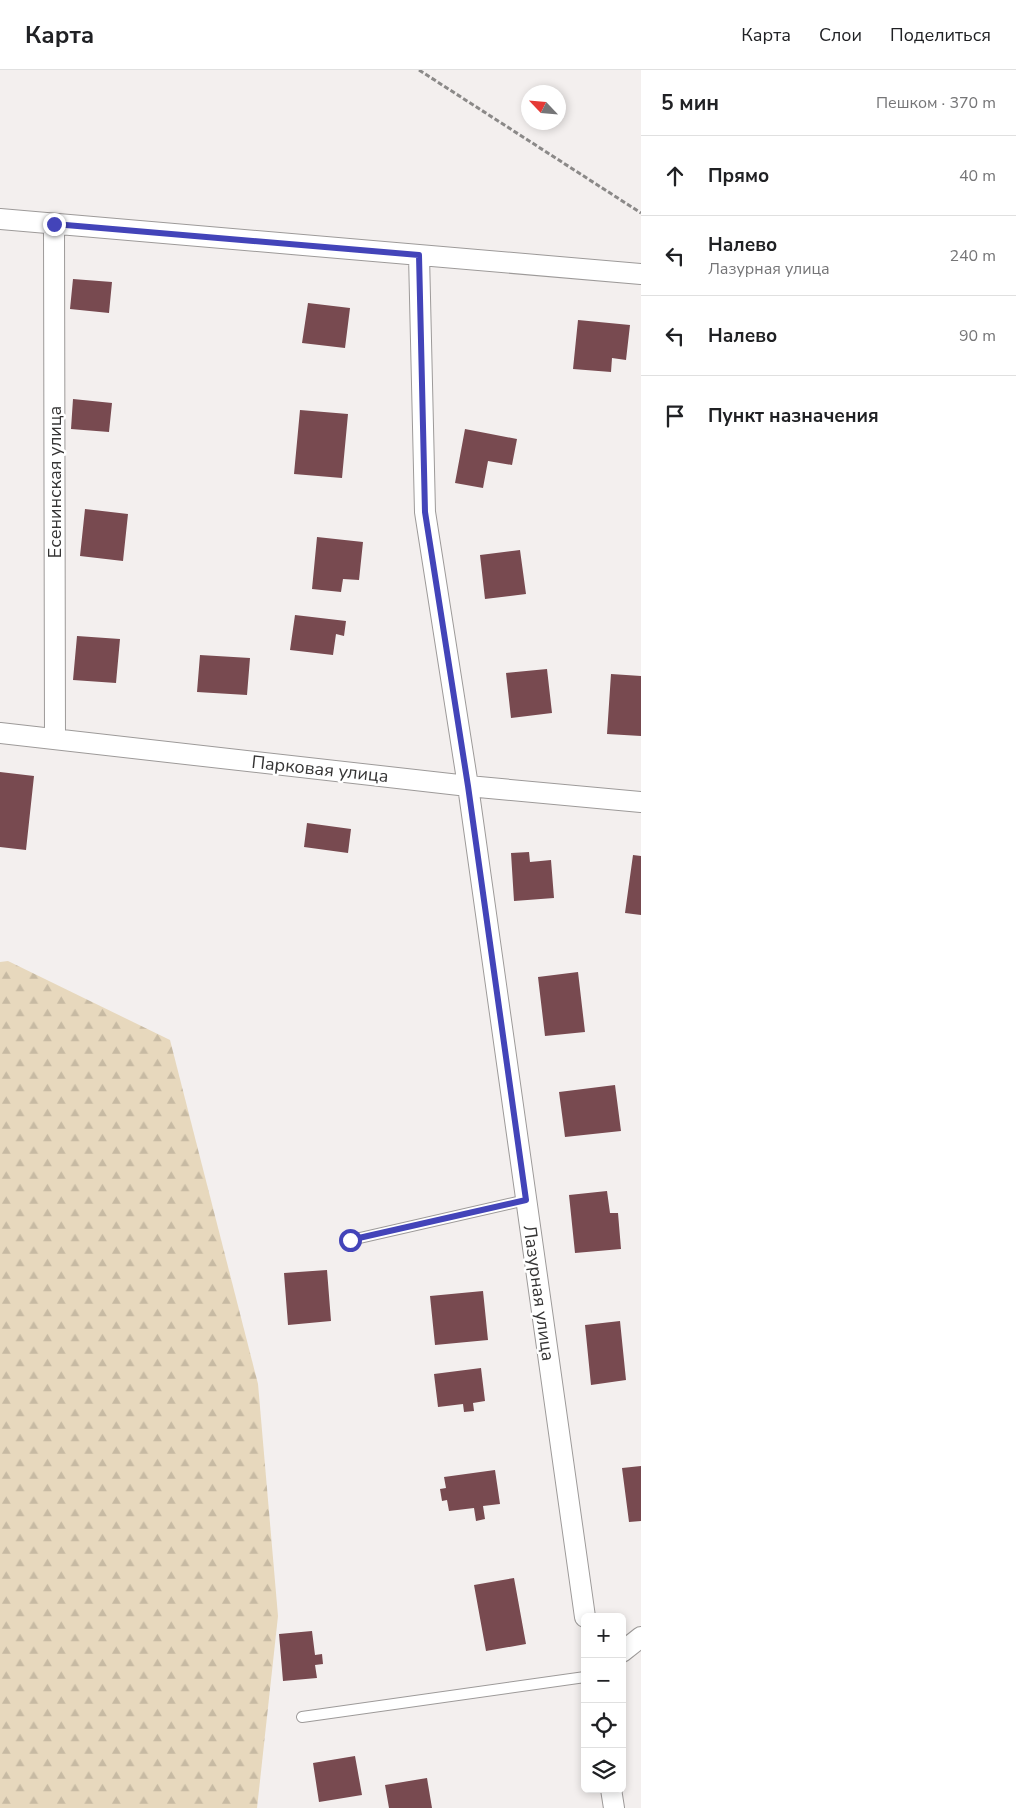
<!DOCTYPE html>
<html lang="ru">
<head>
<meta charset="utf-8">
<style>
	:root { --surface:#fff; --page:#f6f6f6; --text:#202124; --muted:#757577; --line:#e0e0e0 }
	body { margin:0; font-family:"Nunito Sans",sans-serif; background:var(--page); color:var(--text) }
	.controls { position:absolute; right:15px; bottom:15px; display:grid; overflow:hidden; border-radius:8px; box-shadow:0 2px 8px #0003 }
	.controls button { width:45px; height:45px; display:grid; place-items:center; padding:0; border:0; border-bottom:1px solid var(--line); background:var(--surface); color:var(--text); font:25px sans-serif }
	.compass { position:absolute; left:521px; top:15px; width:45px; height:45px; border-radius:50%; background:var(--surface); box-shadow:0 2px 8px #0003; rotate:296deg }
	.stop { position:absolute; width:15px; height:15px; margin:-11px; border:4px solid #4344b9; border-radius:50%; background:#fff }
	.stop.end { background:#4344b9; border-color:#fff; box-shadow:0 1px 5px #0008 }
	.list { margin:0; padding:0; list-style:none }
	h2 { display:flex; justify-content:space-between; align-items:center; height:65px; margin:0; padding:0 20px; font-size:21px }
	h2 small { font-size:16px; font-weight:400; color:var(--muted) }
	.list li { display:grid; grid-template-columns:32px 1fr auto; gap:15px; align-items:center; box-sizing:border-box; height:80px; padding:0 20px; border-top:1px solid var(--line) }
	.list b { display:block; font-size:19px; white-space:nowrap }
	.list p { margin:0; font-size:16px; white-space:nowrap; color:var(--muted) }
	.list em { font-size:16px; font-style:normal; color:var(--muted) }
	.icon { flex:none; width:28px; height:28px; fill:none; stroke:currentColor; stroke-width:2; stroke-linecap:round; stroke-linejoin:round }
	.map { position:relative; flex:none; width:641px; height:1738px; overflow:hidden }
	header { display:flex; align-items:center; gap:30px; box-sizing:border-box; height:70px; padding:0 25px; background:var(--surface); border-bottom:1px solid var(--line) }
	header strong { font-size:24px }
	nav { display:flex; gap:28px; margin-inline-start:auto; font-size:18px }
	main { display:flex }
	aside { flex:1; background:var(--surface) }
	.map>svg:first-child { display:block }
	.forest { fill:url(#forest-firs) }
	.building { fill:#784a50 }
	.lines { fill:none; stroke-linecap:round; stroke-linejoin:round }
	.lane-casing { stroke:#9d9a99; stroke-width:12 }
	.street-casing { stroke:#9d9a99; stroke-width:22 }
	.path { stroke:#8b8988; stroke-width:3; stroke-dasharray:5 2.5; stroke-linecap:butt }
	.lane { stroke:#fff; stroke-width:10 }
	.street { stroke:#fff; stroke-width:20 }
	.route { stroke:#4344b9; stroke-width:6 }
	.labels { text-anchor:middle; stroke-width:5; stroke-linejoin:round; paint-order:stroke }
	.street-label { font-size:18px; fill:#353434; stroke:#fff }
</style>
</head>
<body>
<header>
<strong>Карта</strong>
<nav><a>Карта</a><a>Слои</a><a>Поделиться</a></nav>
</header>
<main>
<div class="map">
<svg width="641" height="1738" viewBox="0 0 641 1738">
	<defs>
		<pattern id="forest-firs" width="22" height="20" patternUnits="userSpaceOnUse" patternTransform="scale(1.25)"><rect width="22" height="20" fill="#e7d8bd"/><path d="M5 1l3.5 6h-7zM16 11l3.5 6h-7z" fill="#c7baa3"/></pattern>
	</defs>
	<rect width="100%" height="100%" fill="#f3efee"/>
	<!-- forest -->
	<path class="forest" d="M8 891 170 970 258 1314 278 1546 257 1738H0V892Z"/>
	<!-- building -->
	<path class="building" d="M73 209 112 212 109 243 70 239Z
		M308 233 350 238 345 278 302 273Z
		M578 250 630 255 626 290 612 288 611 302 573 299Z
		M73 329 112 333 109 362 71 359Z
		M300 340 348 344 342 408 294 404Z
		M465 359 517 369 512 395 488 391 483 418 455 413Z
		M85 439 128 444 123 491 80 486Z
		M317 467 363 472 359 510 343 509 341 522 312 519Z
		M520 480 526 524 485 529 480 485Z
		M295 545 346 551 344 566 336 564 333 585 290 580Z
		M77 566 120 569 116 613 73 610Z
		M200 585 250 588 247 625 197 622Z
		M547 599 552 643 511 648 506 603Z
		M611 604 641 606V666L607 664Z
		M0 702 34 706 26 780 0 777Z
		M307 753 351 759 348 783 304 777Z
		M529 782 530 792 551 790 554 828 514 831 511 783Z
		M633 785 641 786V845L625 843Z
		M578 902 585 962 545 966 538 907Z
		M615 1015 621 1061 565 1067 559 1022Z
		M607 1121 610 1143H618L621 1179 575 1183 569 1125Z
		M327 1200 331 1251 288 1255 284 1203Z
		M483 1221 488 1270 435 1275 430 1226Z
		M620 1251 626 1310 591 1315 585 1255Z
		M481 1298 485 1331 473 1333 474 1341 464 1342 463 1334 438 1337 434 1304Z
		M641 1396V1451L629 1452 622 1398Z
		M495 1400 500 1434 483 1436 485 1449 476 1451 474 1438 449 1441 447 1430 442 1431 440 1419 446 1418 444 1407Z
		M514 1508 526 1574 486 1581 474 1515Z
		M312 1561 315 1585 322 1584 323 1594 315 1595 317 1608 283 1611 279 1564Z
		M355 1686 362 1725 319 1732 313 1693Z
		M427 1708 432 1738H389L385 1715Z"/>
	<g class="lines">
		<!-- lane casing -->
		<g class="lane-casing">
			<path id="lane" d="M351 1170 526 1130
				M302 1647 585 1607"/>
		</g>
		<!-- street casing -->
		<g class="street-casing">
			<path id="street" d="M0 149 641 204
				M54 155 55 669
				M419 185 425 442 468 716 585 1547
				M0 663 468 716 641 732
				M622 1582 641 1567
				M611 1719 614 1738"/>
		</g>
		<!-- path -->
		<path class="path" d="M419 0 641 143"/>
		<!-- lane -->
		<use href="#lane" class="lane"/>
		<!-- street -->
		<use href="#street" class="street"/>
	</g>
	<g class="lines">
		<!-- route -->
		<path class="route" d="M54 154 419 185 425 442 468 716 526 1130 350 1170"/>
	</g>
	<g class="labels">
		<!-- street labels -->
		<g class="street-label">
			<text transform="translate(55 412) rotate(-90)" y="6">Есенинская улица</text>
			<text transform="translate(320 699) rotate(6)" y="6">Парковая улица</text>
			<text transform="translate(539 1223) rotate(82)" y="6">Лазурная улица</text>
		</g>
	</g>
</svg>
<div class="controls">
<button>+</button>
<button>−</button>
<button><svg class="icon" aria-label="locate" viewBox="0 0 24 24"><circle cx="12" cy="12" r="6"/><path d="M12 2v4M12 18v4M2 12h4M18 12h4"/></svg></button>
<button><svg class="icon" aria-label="layers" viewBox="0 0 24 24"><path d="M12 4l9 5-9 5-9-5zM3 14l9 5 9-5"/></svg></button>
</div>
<svg class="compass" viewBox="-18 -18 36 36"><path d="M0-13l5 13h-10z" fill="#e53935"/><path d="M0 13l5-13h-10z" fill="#757577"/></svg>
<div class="stop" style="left:350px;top:1170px"></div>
<div class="stop end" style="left:54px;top:154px"></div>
</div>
<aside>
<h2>5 мин<small>Пешком · 370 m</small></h2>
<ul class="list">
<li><svg class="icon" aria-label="ahead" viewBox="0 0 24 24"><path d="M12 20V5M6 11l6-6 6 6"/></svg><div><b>Прямо</b></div><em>40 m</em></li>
<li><svg class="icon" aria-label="left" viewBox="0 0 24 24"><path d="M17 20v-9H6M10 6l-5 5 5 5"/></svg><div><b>Налево</b><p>Лазурная улица</p></div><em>240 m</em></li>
<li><svg class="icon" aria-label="left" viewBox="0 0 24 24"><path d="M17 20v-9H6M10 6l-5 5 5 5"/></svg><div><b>Налево</b></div><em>90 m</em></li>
<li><svg class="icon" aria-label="arrive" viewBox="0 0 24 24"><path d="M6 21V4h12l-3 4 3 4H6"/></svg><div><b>Пункт назначения</b></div></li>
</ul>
</aside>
</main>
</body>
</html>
